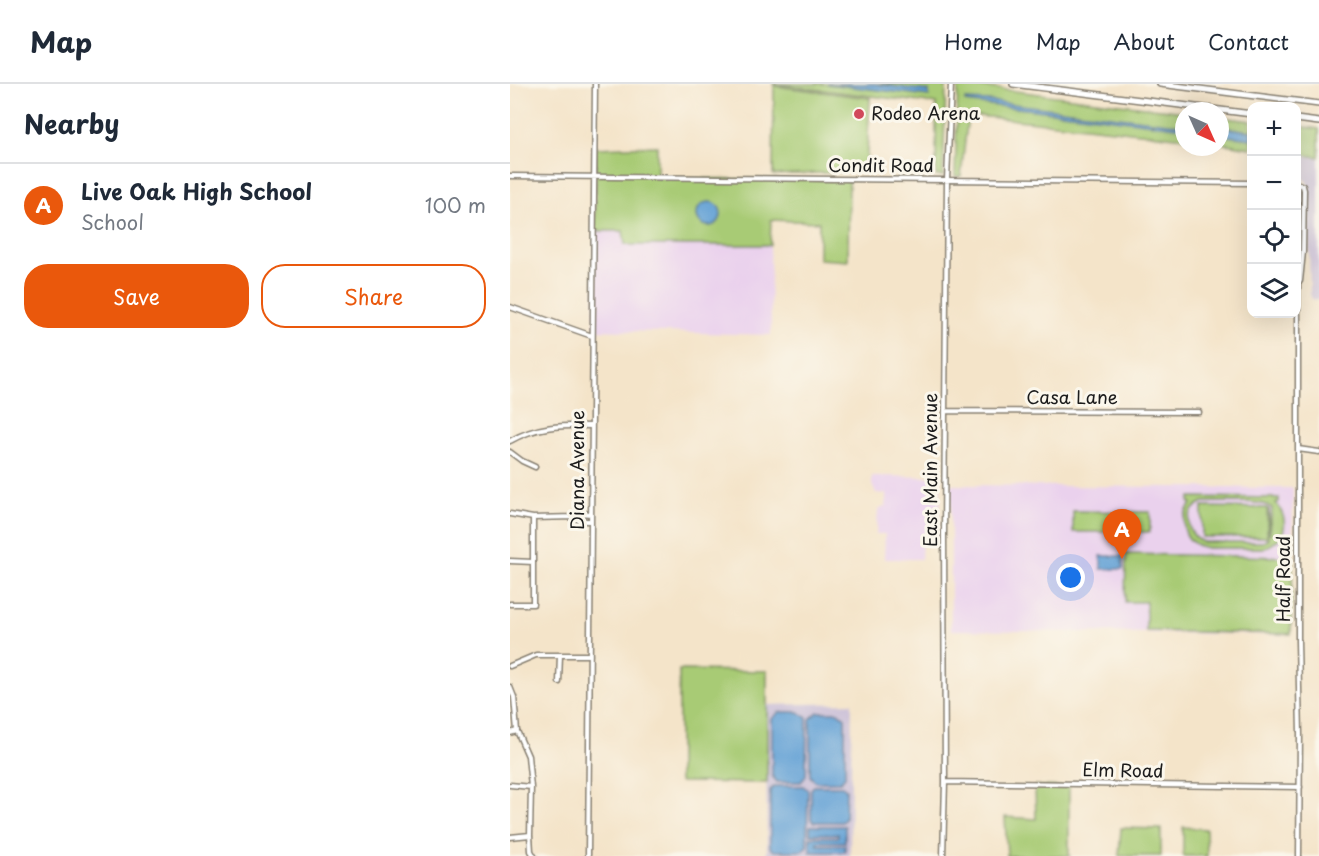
<!DOCTYPE html>
<html lang="en">
<head>
<meta charset="utf-8">
<style>
	:root { --surface:#fff; --page:#f6f6f7; --text:#1f2937; --muted:#747a83; --line:#e0e1e3; --accent:#ea580c }
	body { margin:0; font-family:"Playpen Sans",sans-serif; background:var(--page); color:var(--text) }
	.controls { position:absolute; right:18px; top:18px; display:grid; overflow:hidden; border-radius:12px; box-shadow:0 6px 24px #0002 }
	.controls button { width:54px; height:54px; display:grid; place-items:center; padding:0; border:0; border-bottom:2px solid var(--line); background:var(--surface); color:var(--text); font:30px sans-serif }
	.compass { position:absolute; left:665px; top:18px; width:54px; height:54px; border-radius:50%; background:var(--surface); box-shadow:0 6px 24px #0002; rotate:135deg }
	.you { position:absolute; left:561px; top:494px; width:21px; height:21px; margin:-15px; border:4px solid #fff; border-radius:50%; background:#1a73e8; box-shadow:0 0 0 9px #1a73e833 }
	.badge { display:grid; place-items:center; width:39px; height:39px; border-radius:50%; background:var(--accent); color:#fff; font-size:20px; font-weight:700 }
	.pin { position:absolute; translate:-50% -50px; filter:drop-shadow(0 2px 3px #0008) }
	.pin::after { content:''; position:absolute; top:32px; width:21px; height:18px; background:inherit; clip-path:polygon(0 0,100% 0,50% 100%) }
	.list { margin:0; padding:0; list-style:none }
	h2 { display:flex; justify-content:space-between; align-items:center; height:78px; margin:0; padding:0 24px; font-size:26px }
	h2 small { font-size:20px; font-weight:400; color:var(--muted) }
	.list li { display:grid; grid-template-columns:39px 1fr auto; gap:18px; align-items:center; box-sizing:border-box; height:84px; padding:0 24px; border-top:2px solid var(--line) }
	.list b { display:block; font-size:22px; white-space:nowrap }
	.list p { margin:0; font-size:20px; white-space:nowrap; color:var(--muted) }
	.list em { font-size:20px; font-style:normal; color:var(--muted) }
	.actions { display:flex; gap:12px; padding:18px 24px }
	.actions a { flex:1; padding:14px 0; border:2px solid var(--accent); border-radius:24px; text-align:center; font-size:21px; color:var(--accent) }
	.actions .main { background:var(--accent); color:#fff }
	.icon { flex:none; width:33px; height:33px; fill:none; stroke:currentColor; stroke-width:2; stroke-linecap:round; stroke-linejoin:round }
	.map { position:relative; flex:none; width:809px; height:772px; overflow:hidden }
	header { display:flex; align-items:center; gap:36px; box-sizing:border-box; height:84px; padding:0 30px; background:var(--surface); border-bottom:2px solid var(--line) }
	header strong { font-size:28px }
	nav { display:flex; gap:33px; margin-inline-start:auto; font-size:21px }
	main { display:flex }
	aside { flex:1; background:var(--surface) }
	.map>svg:first-child { display:block }
	.built { fill:#ead1ed }
	.industrial { fill:#cabfd7 }
	.green { fill:#a8cb74; stroke:#627448; stroke-width:1.5; fill-rule:evenodd }
	.water { fill:#63a1d5; stroke:#405e78; stroke-width:1.5 }
	.lines { fill:none; stroke-linecap:round; stroke-linejoin:round }
	.minor-casing { stroke:#888072; stroke-width:7 }
	.highway-casing { stroke:#888072; stroke-width:8 }
	.minor { stroke:#fff; stroke-width:4 }
	.highway { stroke:#fff; stroke-width:5 }
	.poi-dot { fill:#d1495b; stroke:#fbf7ec; stroke-width:2 }
	.labels { text-anchor:middle; stroke-width:6; stroke-linejoin:round; paint-order:stroke }
	.poi-label { font-size:18px; fill:#1c1c1c; stroke:#fbf7ec; text-anchor:start }
	.street-label { font-size:18px; fill:#1c1c1c; stroke:#fbf7ec }
</style>
</head>
<body>
<header>
<strong>Map</strong>
<nav><a>Home</a><a>Map</a><a>About</a><a>Contact</a></nav>
</header>
<main>
<aside>
<h2>Nearby<small></small></h2>
<ul class="list">
<li><span class="badge">A</span><div><b>Live Oak High School</b><p>School</p></div><em>100 m</em></li>
</ul>
<div class="actions"><a class="main">Save</a><a>Share</a></div>
</aside>
<div class="map">
<svg width="809" height="772" viewBox="0 0 809 772">
	<rect width="100%" height="100%" fill="#fbf7ec"/>
	<filter id="ink" filterUnits="userSpaceOnUse"><feTurbulence type="fractalNoise" baseFrequency=".0167" numOctaves="2"/><feDisplacementMap in="SourceGraphic" scale="12" xChannelSelector="R" yChannelSelector="G"/><feConvolveMatrix kernelMatrix="1 2 1 2 8 2 1 2 1" color-interpolation-filters="sRGB"/></filter>
	<filter id="wash" filterUnits="userSpaceOnUse"><feTurbulence type="fractalNoise" baseFrequency=".008" numOctaves="4" result="noise"/><feDisplacementMap in="SourceGraphic" scale="24" xChannelSelector="R" yChannelSelector="G"/><feGaussianBlur stdDeviation="1.35" result="paint"/><feColorMatrix in="noise" values="0 0 0 0 0 0 0 0 0 0 0 0 0 0 0 0 0 1.4 0 .05"/><feComposite in="paint" operator="in"/></filter>
	<g filter="url(#wash)">
		<rect width="100%" height="100%" fill="#f4e4c9"/>
		<!-- built -->
		<path class="built" d="M85 147H113L115 161H260L261 251 84 246Z
			M362 392 431 393 429 455H412L411 475H374L375 450H366L368 426 376 422 377 410 366 409 362 401Z
			M441 401 783 404 781 551 441 546Z"/>
		<!-- industrial -->
		<path class="industrial" d="M792 72 809 74V216L802 215 800 210 798 103 797 98 793 94Z
			M342 619 340 772H257L256 621Z"/>
		<!-- green -->
		<path class="green" d="M262 0H436L433 92H426V20Z
			M448 0 674 28V54L585 44 458 31 451 92H445Z
			M264 2 360 14 356 87 263 91Z
			M710 33 741 37V64L710 59Z
			M786 42 809 45V73L787 70Z
			M147 62V94L339 96 338 177 309 175V138L261 136 260 161H115L113 147H85L86 64Z
			M680 413 769 414V418L766 419C780 437 777 455 754 464H697C673 460 667 437 682 419L679 418ZM694 418C709 419 752 415 762 424L760 450 759 424 758 455H760L753 458H693C674 450 674 425 694 418Z
			M692 423 757 424V453H692Z
			M563 427 640 428V448H563Z
			M616 470 783 473 781 550 636 547V518H615Z
			M169 586 257 587V699L169 698Z
			M525 702 559 703V772H561H497L495 733 526 735Z
			M673 743 696 745 697 772H673Z
			M611 744 651 745V772H609Z"/>
		<!-- water -->
		<path class="water" d="M317 0H364L419 7V12Z
			M455 16 478 17 674 41V44L587 33 470 20 455 18Z
			M710 43 741 47V55L710 51Z
			M187 130a12 12 0 1 1 24 0a12 12 0 1 1-24 0Z
			M591 472H613V485H591Z
			M269 628H289L297 634 296 692 291 698H267L262 692V635Z
			M308 628H328L335 634V693L330 698H306L300 692V635Z
			M265 702H293L298 706 297 762 292 767H264L260 763V706Z
			M304 702H332L336 705 335 735 332 738H303L301 735V705Z
			M300 742H335V758H307L308 761H335V768H300V753H328V750H300Z"/>
	</g>
	<g filter="url(#ink)">
		<g class="lines">
			<!-- minor casing -->
			<g class="minor-casing">
				<path id="minor" d="M0 92 742 99
					M786 99 793 102 794 106 793 168 790 197
					M786 101 788 104V557L790 650 789 772
					M0 223 82 252
					M435 327 689 328
					M0 357C26 342 52 341 81 342
					M788 365 809 368
					M0 368 12 377 25 383
					M0 430 23 434 64 433 69 429 81 430
					M64 433 70 437H81
					M0 477 23 478
					M0 520H23V434
					M0 582 26 571H80
					M49 598 50 571
					M0 603 4 613 7 647 18 672 21 703 20 751 21 767 24 772
					M0 649 7 647
					M435 698 790 703
					M0 701 21 703
					M0 753 20 751
					M78 772 85 0
					M433 772 435 698 434 450 437 96 441 0"/>
			</g>
			<!-- highway casing -->
			<g class="highway-casing">
				<path id="highway" d="M503 0 742 30
					M650 0 809 20
					M786 35 809 38"/>
			</g>
			<!-- minor -->
			<use href="#minor" class="minor"/>
			<!-- highway -->
			<use href="#highway" class="highway"/>
		</g>
	</g>
	<!-- markers -->
	<circle class="poi-dot" cx="349" cy="30" r="6"/>
	<g class="labels">
		<!-- poi labels -->
		<g class="poi-label">
			<text x="361" y="36">Rodeo Arena</text>
		</g>
		<!-- street labels -->
		<g class="street-label">
			<text x="371" y="88">Condit Road</text>
			<text x="562" y="320">Casa Lane</text>
			<text transform="translate(68 386) rotate(-90)" y="6">Diana Avenue</text>
			<text transform="translate(421 386) rotate(-90)" y="6">East Main Avenue</text>
			<text transform="translate(774 495) rotate(-90)" y="6">Half Road</text>
			<text transform="translate(613 687) rotate(1)" y="6">Elm Road</text>
		</g>
	</g>
</svg>
<div class="controls">
<button>+</button>
<button>−</button>
<button><svg class="icon" aria-label="locate" viewBox="0 0 24 24"><circle cx="12" cy="12" r="6"/><path d="M12 2v4M12 18v4M2 12h4M18 12h4"/></svg></button>
<button><svg class="icon" aria-label="layers" viewBox="0 0 24 24"><path d="M12 4l9 5-9 5-9-5zM3 14l9 5 9-5"/></svg></button>
</div>
<svg class="compass" viewBox="-18 -18 36 36"><path d="M0-13l5 13h-10z" fill="#e53935"/><path d="M0 13l5-13h-10z" fill="#747a83"/></svg>
<div class="you"></div>
<div class="pin badge" style="left:612px;top:475px">A</div>
</div>
</main>
</body>
</html>
